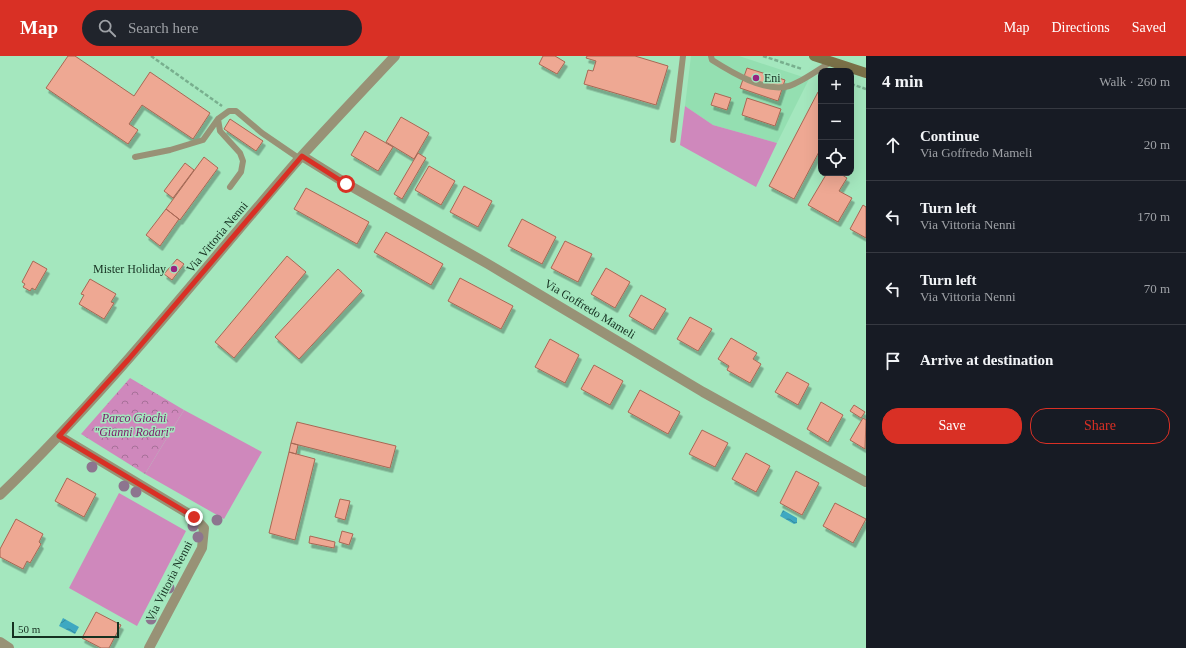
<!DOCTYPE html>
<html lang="en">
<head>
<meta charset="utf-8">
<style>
	:root { --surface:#171b24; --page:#20242c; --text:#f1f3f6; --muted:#9ea1a6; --line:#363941; --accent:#d93025 }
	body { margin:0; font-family:Georgia,serif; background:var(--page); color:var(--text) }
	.controls { position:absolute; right:12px; top:12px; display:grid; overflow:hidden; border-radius:8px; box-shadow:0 4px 16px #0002 }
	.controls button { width:36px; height:36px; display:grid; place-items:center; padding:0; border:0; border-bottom:1px solid var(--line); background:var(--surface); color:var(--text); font:20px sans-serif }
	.scale { position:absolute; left:12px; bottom:10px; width:107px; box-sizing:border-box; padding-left:4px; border:2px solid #163121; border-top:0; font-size:11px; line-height:14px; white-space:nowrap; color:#163121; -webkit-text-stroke:3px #a4e7be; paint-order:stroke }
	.stop { position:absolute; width:12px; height:12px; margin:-9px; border:3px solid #d93025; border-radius:50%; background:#fff }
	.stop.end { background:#d93025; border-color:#fff; box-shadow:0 1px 4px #0008 }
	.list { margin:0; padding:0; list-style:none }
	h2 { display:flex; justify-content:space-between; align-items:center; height:52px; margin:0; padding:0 16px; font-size:17px }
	h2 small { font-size:13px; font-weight:400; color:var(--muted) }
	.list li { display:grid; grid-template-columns:26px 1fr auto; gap:12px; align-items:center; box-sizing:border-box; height:72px; padding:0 16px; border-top:1px solid var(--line) }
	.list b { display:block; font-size:15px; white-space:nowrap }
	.list p { margin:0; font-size:13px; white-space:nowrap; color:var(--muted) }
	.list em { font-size:13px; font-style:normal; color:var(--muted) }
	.actions { display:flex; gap:8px; padding:12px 16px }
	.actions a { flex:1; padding:9px 0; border:1px solid var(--accent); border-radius:16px; text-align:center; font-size:14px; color:var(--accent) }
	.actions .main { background:var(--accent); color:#fff }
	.icon { flex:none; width:22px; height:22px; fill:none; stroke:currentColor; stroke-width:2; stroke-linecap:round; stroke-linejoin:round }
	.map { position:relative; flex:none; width:866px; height:592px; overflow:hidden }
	header { display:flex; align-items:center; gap:24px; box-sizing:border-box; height:56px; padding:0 20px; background:var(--accent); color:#fff }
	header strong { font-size:19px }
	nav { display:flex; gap:22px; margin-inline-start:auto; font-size:14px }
	.search { width:280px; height:36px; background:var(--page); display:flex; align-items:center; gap:10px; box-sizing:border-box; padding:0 14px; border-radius:22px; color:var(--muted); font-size:15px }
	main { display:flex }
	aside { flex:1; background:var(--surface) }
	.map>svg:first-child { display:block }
	.built { fill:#94dfb1 }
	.grass { fill:#cf88bc }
	.forest { fill:url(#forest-crowns) }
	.water { fill:url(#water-waves) }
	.building { fill:#eea893; stroke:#a86754; filter:url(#shadow) }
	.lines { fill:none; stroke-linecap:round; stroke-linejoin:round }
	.path { stroke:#78af8e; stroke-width:2.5; stroke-dasharray:4 2; stroke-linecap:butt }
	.service { stroke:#989276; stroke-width:6 }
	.minor { stroke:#989276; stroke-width:10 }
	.secondary { stroke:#7b7148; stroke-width:10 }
	.tree { fill:#8d758f }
	.route { stroke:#d93025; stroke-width:5 }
	.poi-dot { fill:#972481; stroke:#a4e7be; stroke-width:1.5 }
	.labels { text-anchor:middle; stroke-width:3; stroke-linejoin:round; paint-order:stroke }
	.poi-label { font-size:12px; fill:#163121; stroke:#a4e7be; text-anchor:start }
	.street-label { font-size:12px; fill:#163121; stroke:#a4e7be }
	.park-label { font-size:12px; font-style:italic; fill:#7b1769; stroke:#a4e7be }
</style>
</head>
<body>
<header>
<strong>Map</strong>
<div class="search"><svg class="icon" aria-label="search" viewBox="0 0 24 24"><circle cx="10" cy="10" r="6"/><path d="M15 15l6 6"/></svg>Search here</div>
<nav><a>Map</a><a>Directions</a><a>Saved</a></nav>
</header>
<main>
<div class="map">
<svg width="866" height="592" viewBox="0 0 866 592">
	<defs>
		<pattern id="forest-crowns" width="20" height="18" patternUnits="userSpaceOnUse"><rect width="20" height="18" fill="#cf88bc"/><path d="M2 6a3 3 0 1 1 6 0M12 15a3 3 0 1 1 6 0" fill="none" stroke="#a77098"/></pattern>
		<pattern id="water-waves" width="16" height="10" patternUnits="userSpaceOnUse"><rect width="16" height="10" fill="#3ea8c1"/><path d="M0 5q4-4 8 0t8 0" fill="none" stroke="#33899c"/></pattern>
		<filter id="shadow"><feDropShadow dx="2.5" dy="4.5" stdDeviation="0" flood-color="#0004"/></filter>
	</defs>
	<rect width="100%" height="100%" fill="#a4e7be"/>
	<!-- built -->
	<path class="built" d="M691 0H739L809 23 777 87 713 69 685 50Z"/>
	<!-- grass -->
	<path class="grass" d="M685 50 713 69 777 87 756 131 680 89Z
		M184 354 262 396 224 463 145 418Z
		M119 437 186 475 137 570 69 532Z"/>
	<!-- forest -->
	<path class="forest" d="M130 322 184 354 145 418 81 378Z"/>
	<!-- water -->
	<path class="water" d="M783 454 797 462V467L794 468 780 460Z
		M63 562 79 571 75 578 59 570Z"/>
	<!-- building -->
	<path class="building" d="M68 0H75L134 40 150 16 210 57 193 83 142 49 129 68 138 74 128 88 46 32Z
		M543 0H555L565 6 557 18 539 8Z
		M587 0H635L668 10 656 49 584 28 588 14 593 15 596 5 586 2Z
		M747 12 785 24 778 45 740 32Z
		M818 36 821 38V92L794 143 769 130Z
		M715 37 731 42 727 54 711 49Z
		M747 42 781 53 775 70 742 59Z
		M401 61 429 77 414 103 386 86Z
		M230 63 263 85 256 95 224 73Z
		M365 75 393 91 378 115 351 99Z
		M418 97 426 102 402 143 394 138Z
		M204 101 218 112 180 164 166 153Z
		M185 107 194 114 173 142 164 135Z
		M429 110 455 125 441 149 415 134Z
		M827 117H839L847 122 839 135 852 142 838 166 808 149Z
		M464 130 492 145 478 171 450 156Z
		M306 132 369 166 357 188 294 153Z
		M863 149 866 151V182L850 173Z
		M166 153 179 163 160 190 146 179Z
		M522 163 556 181 542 208 508 190Z
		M386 176 443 208 431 229 374 196Z
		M565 185 592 198 578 226 551 212Z
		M287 200 306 216 234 302 215 286Z
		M177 203 184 208 172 224 164 218Z
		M33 205 47 213 35 234 32 232 30 235 23 231 25 228 22 226Z
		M606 212 630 226 615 252 591 238Z
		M338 213 362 235 299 303 275 281Z
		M460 222 513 250 501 273 448 245Z
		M90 223 116 238 111 246 114 247 104 263 79 248 84 239 81 238Z
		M641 239 666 253 653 274 629 260Z
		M690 261 712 273 698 295 677 283Z
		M731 282 757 297 753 303 761 308 750 327 727 314 729 310 718 303Z
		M550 283 579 299 565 327 535 311Z
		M594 309 623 325 610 349 581 333Z
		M787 316 809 328 798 349 775 336Z
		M640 334 680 356 668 378 628 356Z
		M821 346 843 359 828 386 807 373Z
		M854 349 865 356 861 362 850 355Z
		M863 362 866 364 865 393 850 384Z
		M297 366 396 390 390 412 291 387Z
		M702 374 728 387 715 411 689 398Z
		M291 387 298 389 296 398 289 396Z
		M289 396 315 403 295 484 269 477Z
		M746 397 770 410 756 436 732 423Z
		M796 415 819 427 802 459 780 447Z
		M67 422 96 438 84 461 55 445Z
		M340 443 350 445 345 464 335 461Z
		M835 447 866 463 853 487 823 470Z
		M16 463 43 478 39 486 41 488 30 507 27 505 23 513 0 501V493Z
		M342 475 353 478 349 489 339 486Z
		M310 480 335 486 334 492 309 487Z
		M96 556 121 569 109 592H101L82 582Z"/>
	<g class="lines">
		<!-- path -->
		<path class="path" d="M151 0 222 50
			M763 0 802 13
			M851 28 866 33"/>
		<!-- service -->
		<path class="service" d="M711 0 712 4C731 16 765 37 789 30 802 26 819 13 831 6
			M673 84 683 0
			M135 101 170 94 203 84 218 63
			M230 131 241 116 243 105 240 97 220 75 218 63 229 55H236L262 77 300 103"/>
		<!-- minor -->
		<path class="minor" d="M302 100 347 128 488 208 703 336 866 426
			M59 380 194 461 204 472 202 492 149 592
			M0 439C108 335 200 217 298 104 330 69 363 34 395 0
			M0 586 9 592"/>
		<!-- secondary -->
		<path class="secondary" d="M814 0 866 17"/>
	</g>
	<!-- trees -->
	<g class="tree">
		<circle cx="92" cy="411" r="5.5"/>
		<circle cx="124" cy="430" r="5.5"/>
		<circle cx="136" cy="436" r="5.5"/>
		<circle cx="217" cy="464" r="5.5"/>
		<circle cx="193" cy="470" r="5.5"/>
		<circle cx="198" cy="481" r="5.5"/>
		<circle cx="169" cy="532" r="5.5"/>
		<circle cx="151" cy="563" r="5.5"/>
	</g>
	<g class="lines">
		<!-- route -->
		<path class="route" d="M194 461 59 380 128 304 302 100 346 128"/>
	</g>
	<!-- markers -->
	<g class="poi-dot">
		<circle cx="756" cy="22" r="4"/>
		<circle cx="174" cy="213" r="4"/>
	</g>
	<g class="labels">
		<!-- poi labels -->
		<g class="poi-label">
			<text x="764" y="26">Eni</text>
			<text x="166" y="217" text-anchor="end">Mister Holiday</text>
		</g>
		<!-- street labels -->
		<g class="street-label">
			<text transform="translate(217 181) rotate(-50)" y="4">Via Vittoria Nenni</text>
			<text transform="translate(590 253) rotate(31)" y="4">Via Goffredo Mameli</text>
			<text transform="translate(169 525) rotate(-63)" y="4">Via Vittoria Nenni</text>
		</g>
		<!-- park labels -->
		<g class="park-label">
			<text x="134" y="366">Parco Giochi<tspan x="134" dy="14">"Gianni Rodari"</tspan></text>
		</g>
	</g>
</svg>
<div class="controls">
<button>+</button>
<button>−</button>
<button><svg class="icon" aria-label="locate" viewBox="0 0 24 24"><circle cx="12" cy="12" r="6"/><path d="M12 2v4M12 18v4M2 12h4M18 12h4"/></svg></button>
</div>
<div class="scale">50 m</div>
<div class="stop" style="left:346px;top:128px"></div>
<div class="stop end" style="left:194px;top:461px"></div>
</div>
<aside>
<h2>4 min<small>Walk · 260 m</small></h2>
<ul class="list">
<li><svg class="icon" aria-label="ahead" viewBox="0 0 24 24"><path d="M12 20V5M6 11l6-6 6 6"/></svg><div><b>Continue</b><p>Via Goffredo Mameli</p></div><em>20 m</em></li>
<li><svg class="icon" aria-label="left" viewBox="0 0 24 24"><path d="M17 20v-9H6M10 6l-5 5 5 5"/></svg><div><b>Turn left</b><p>Via Vittoria Nenni</p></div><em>170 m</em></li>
<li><svg class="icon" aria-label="left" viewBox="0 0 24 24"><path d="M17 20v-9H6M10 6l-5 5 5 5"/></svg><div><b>Turn left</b><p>Via Vittoria Nenni</p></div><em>70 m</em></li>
<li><svg class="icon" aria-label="arrive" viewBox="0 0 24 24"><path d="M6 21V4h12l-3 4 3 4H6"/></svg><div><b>Arrive at destination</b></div></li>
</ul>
<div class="actions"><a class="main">Save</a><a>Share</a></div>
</aside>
</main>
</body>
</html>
